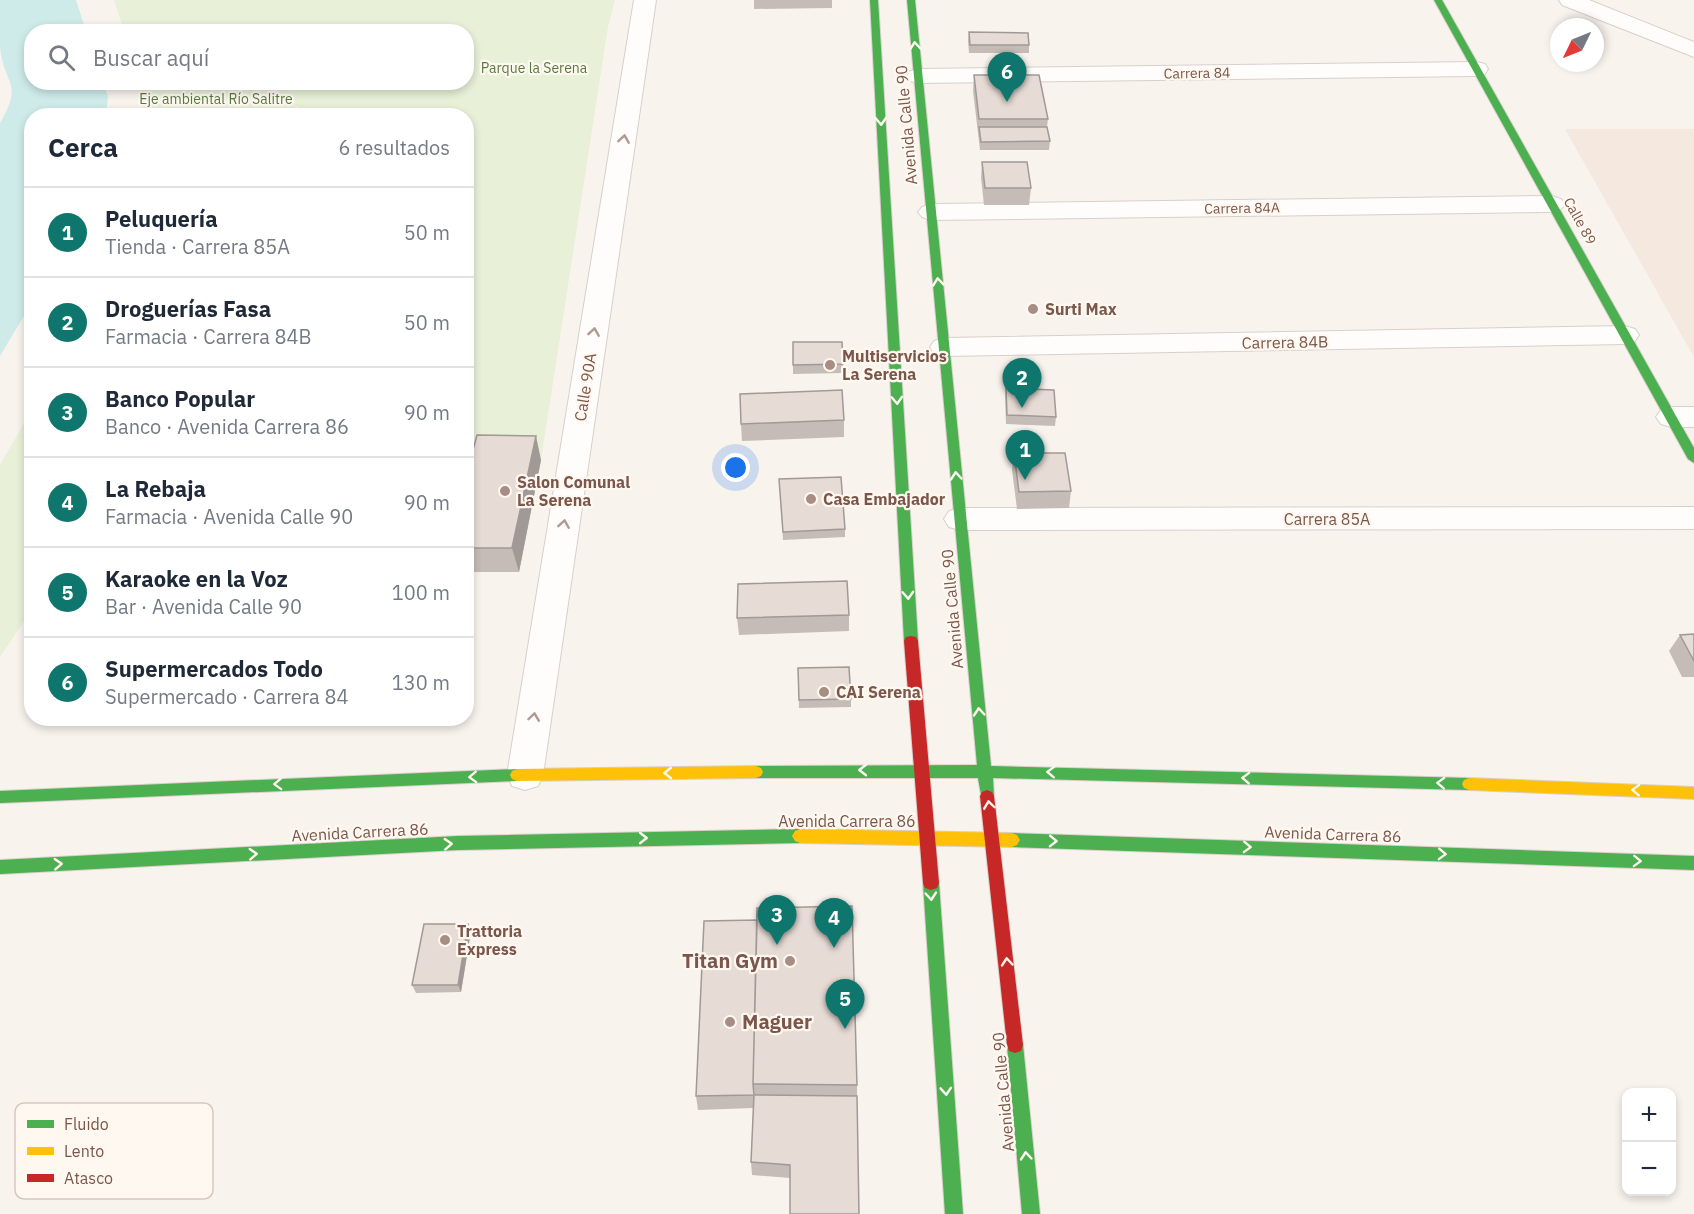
<!DOCTYPE html>
<html lang="es">
<head>
<meta charset="utf-8">
<style>
	:root { --surface:#fff; --page:#f2f2f3; --text:#1f2937; --muted:#747a83; --line:#e0e1e3; --accent:#0f766e }
	body { margin:0; font-family:"IBM Plex Sans",sans-serif; background:var(--page); color:var(--text) }
	.controls { position:absolute; right:18px; bottom:18px; display:grid; overflow:hidden; border-radius:12px; box-shadow:0 3px 9px #0003 }
	.controls button { width:54px; height:54px; display:grid; place-items:center; padding:0; border:0; border-bottom:2px solid var(--line); background:var(--surface); color:var(--text); font:30px sans-serif }
	.compass { position:absolute; left:1550px; top:18px; width:54px; height:54px; border-radius:50%; background:var(--surface); box-shadow:0 3px 9px #0003; rotate:227deg }
	.you { position:absolute; left:736px; top:468px; width:21px; height:21px; margin:-15px; border:4px solid #fff; border-radius:50%; background:#1a73e8; box-shadow:0 0 0 9px #1a73e833 }
	.badge { display:grid; place-items:center; width:39px; height:39px; border-radius:50%; background:var(--accent); color:#fff; font-size:20px; font-weight:700 }
	.pin { position:absolute; translate:-50% -50px; filter:drop-shadow(0 2px 3px #0008) }
	.pin::after { content:''; position:absolute; top:32px; width:21px; height:18px; background:inherit; clip-path:polygon(0 0,100% 0,50% 100%) }
	.list { margin:0; padding:0; list-style:none }
	h2 { display:flex; justify-content:space-between; align-items:center; height:78px; margin:0; padding:0 24px; font-size:26px }
	h2 small { font-size:20px; font-weight:400; color:var(--muted) }
	.list li { display:grid; grid-template-columns:39px 1fr auto; gap:18px; align-items:center; box-sizing:border-box; height:90px; padding:0 24px; border-top:2px solid var(--line) }
	.list b { display:block; font-size:22px; white-space:nowrap }
	.list p { margin:0; font-size:20px; white-space:nowrap; color:var(--muted) }
	.list em { font-size:20px; font-style:normal; color:var(--muted) }
	.icon { flex:none; width:33px; height:33px; fill:none; stroke:currentColor; stroke-width:2; stroke-linecap:round; stroke-linejoin:round }
	.map { position:relative; flex:none; width:1694px; height:1214px; overflow:hidden }
	.search { position:absolute; background:var(--surface); box-shadow:0 3px 9px #0003; left:24px; top:24px; width:450px; height:66px; display:flex; align-items:center; gap:15px; box-sizing:border-box; padding:0 21px; border-radius:24px; color:var(--muted); font-size:22px }
	.panel { position:absolute; background:var(--surface); box-shadow:0 3px 9px #0003; left:24px; top:108px; width:450px; height:618px; border-radius:24px }
	.map>svg:first-child { display:block }
	.residential { fill:#f5e8de }
	.green { fill:#e8f0d8 }
	.water { fill:#ceebea }
	.lines { fill:none; stroke-linecap:round; stroke-linejoin:round }
	.street-casing { stroke:#d8cfca; stroke-width:2 }
	.fast-casing { stroke:#dad0cb; stroke-width:2 }
	.slow-casing { stroke:#dad0cb; stroke-width:2 }
	.jam-casing { stroke:#dad0cb; stroke-width:2 }
	.street { fill:#fefdfc; fill-rule:evenodd }
	.fast { fill:#4caf50; fill-rule:evenodd }
	.slow { fill:#ffc107; fill-rule:evenodd }
	.jam { fill:#c62828; fill-rule:evenodd }
	.wall { fill:#c6bcb7 }
	.shaded-wall { fill:#a19995 }
	.building { fill:#e6dbd5; stroke:#a19995; stroke-width:1.5 }
	.oneway { stroke:#fff8f1 }
	.oneway2 { stroke:#af9991 }
	.poi-dot { fill:#a78d83; stroke:#fff8f1; stroke-width:2 }
	.labels { text-anchor:middle; stroke-width:4.5; stroke-linejoin:round; paint-order:stroke }
	.far-park-label { font-size:14px; fill:#577a3f; stroke:#fff8f1 }
	.far-street-label { font-size:14px; fill:#7b564a; stroke:#fff8f1 }
	.street-label { font-size:16px; fill:#7b564a; stroke:#fff8f1 }
	.poi-label { font-size:16px; font-weight:bold; fill:#7b564a; stroke:#fff8f1; text-anchor:start }
	.near-poi-label { font-size:20px; font-weight:bold; fill:#7b564a; stroke:#fff8f1; text-anchor:end }
	.key { fill:#fff8f1; stroke:#d7c7bf; stroke-width:1.5 }
	.key-label { font-size:16px; fill:#7b564a }
</style>
</head>
<body>
<div class="map">
<svg width="1694" height="1214" viewBox="0 0 1694 1214">
	<rect width="100%" height="100%" fill="#f9f3ee"/>
	<!-- residential -->
	<path class="residential" d="M1565 129H1694V357Z"/>
	<!-- green -->
	<path class="green" d="M114 0H615L608 27 541 460 519 572H467L466 116 307 115 296 106 294 115H145L137 83H259L291 103 269 83 466 82V32L124 31Z
		M31 411V611L0 657V465Z"/>
	<!-- water -->
	<path class="water" d="M0 0H76L86 31 32 32V82L103 83 108 96 106 115 32 116 31 304 0 356V123C24 82 4 85 0 47 0 32 0 15 0 0Z"/>
	<g class="lines">
		<!-- street casing -->
		<g class="street-casing">
			<path id="street" d="M634 0H656L543 775 538 786 525 790 512 786 507 775Z
				M1559 0H1589L1694 42V57L1562 5Z
				M1477 62 1485 64 1488 69 1485 74 1477 76 918 83 910 81 907 76 910 71 918 69Z
				M1552 196 1561 199 1565 204 1561 209 1552 212 931 220 922 217 918 212 922 207 931 204Z
				M1625 326 1635 329 1639 335 1635 341 1625 344 944 356 934 353 930 347 934 341 944 338Z
				M1671 407H1694V427H1671L1661 424 1656 417 1661 410Z
				M1694 507V529L960 530 949 527 944 519 949 511 960 508Z"/>
		</g>
		<!-- fast casing -->
		<g class="fast-casing">
			<path id="fast" d="M870 0H878L918 641 916 645H906L904 641Z
				M907 0H915L991 766 1469 778 1474 780 1476 784 1474 788 1469 790 993 778 994 796 992 800 987 802 982 800 978 778H756L751 776 749 772 751 768 756 766 977 765Z
				M1434 0H1442L1694 448V463L1688 459Z
				M517 769 522 771 524 775 522 779 517 781 0 803V791Z
				M800 829 805 831 808 836 805 841 800 843 458 850 0 874V860L458 836Z
				M1012 833 1694 856V870L1012 847 1007 845 1004 840 1007 835Z
				M931 876 937 878 939 883 963 1214H945L923 883 925 878Z
				M1015 1037 1021 1039 1023 1045 1040 1214H1022L1007 1045 1009 1039Z"/>
		</g>
		<!-- slow casing -->
		<g class="slow-casing">
			<path id="slow" d="M756 766 761 768 763 772 761 776 756 778 517 781 512 779 510 775 512 771 517 769Z
				M1469 778 1694 787V799L1469 790 1464 788 1462 784 1464 780Z
				M800 829 1012 833 1017 835 1020 840 1017 845 1012 847 800 843 795 841 792 836 795 831Z"/>
		</g>
		<!-- jam casing -->
		<g class="jam-casing">
			<path id="jam" d="M911 636 916 637 918 641 939 883 937 888 931 890 925 888 923 883 904 641 906 637Z
				M987 790 992 792 994 796 1023 1045 1021 1051 1015 1053 1009 1051 1007 1045 980 796 982 792Z"/>
		</g>
		<!-- street -->
		<use href="#street" class="street"/>
		<!-- fast -->
		<use href="#fast" class="fast"/>
		<!-- slow -->
		<use href="#slow" class="slow"/>
		<!-- jam -->
		<use href="#jam" class="jam"/>
	</g>
	<!-- wall -->
	<path class="wall" d="M754 0H832V8L754 9Z
		M969 32 1029 45V53H969L968 41Z
		M974 75 1048 119 1047 127 1050 141 1049 150H980L973 91Z
		M982 162 1031 188 1029 205H984L981 178Z
		M793 342H842L843 373 793 374Z
		M1006 388 1056 417 1055 426 1006 424 1005 397Z
		M844 420V437L742 441 741 424Z
		M1014 453 1071 491 1069 508 1017 509 1012 470Z
		M541 460 519 572H466V476Z
		M779 479 845 529V537L783 540Z
		M849 615V631L739 635 737 618Z
		M1694 634V677H1682L1669 651 1680 635Z
		M798 668 851 699V707L799 708Z
		M704 921 857 1085V1097L790 1178 752 1175 751 1162 753 1108 698 1110 696 1096Z
		M471 931 461 992 416 993 412 985Z"/>
	<!-- shaded-wall -->
	<path class="shaded-wall" d="M536 436 541 460 519 572 512 548Z
		M468 924 471 931 461 992 458 985Z"/>
	<!-- building -->
	<path class="building" d="M969 32 1028 33 1029 45H970Z
		M974 75H1039L1048 119H979Z
		M979 127H1047L1050 141 981 142Z
		M982 162H1027L1031 188H985Z
		M793 342H842L843 364 793 365Z
		M1006 388 1054 390 1056 417 1007 415Z
		M842 390 844 420 741 424 740 394Z
		M477 435 536 436 512 548H466V476Z
		M1014 453H1065L1071 491 1019 492Z
		M841 477 845 529 783 532 779 479Z
		M847 581 849 615 737 618 738 584Z
		M1694 634V661L1680 635Z
		M849 667 851 699 799 700 798 668Z
		M852 906 857 1085 753 1084 757 908Z
		M757 920 753 1084 754 1095 696 1096 704 921Z
		M424 924H468L458 985H412Z
		M754 1095 857 1096 859 1214H790V1165L751 1162Z"/>
	<!-- one-way arrows -->
	<defs><path id="oneway-chevron" d="M-2-3.5L2.5 0L-2 3.5" fill="none" stroke-width="1.6" stroke-linecap="round" stroke-linejoin="round" transform="scale(1.5)"/></defs>
	<g class="oneway">
		<use href="#oneway-chevron" transform="translate(915 46) rotate(-95)"/>
		<use href="#oneway-chevron" transform="translate(881 121) rotate(87)"/>
		<use href="#oneway-chevron" transform="translate(938 282) rotate(-96)"/>
		<use href="#oneway-chevron" transform="translate(897 400) rotate(87)"/>
		<use href="#oneway-chevron" transform="translate(956 476) rotate(-95)"/>
		<use href="#oneway-chevron" transform="translate(908 595) rotate(87)"/>
		<use href="#oneway-chevron" transform="translate(979 712) rotate(-95)"/>
		<use href="#oneway-chevron" transform="translate(863 770) rotate(180)"/>
		<use href="#oneway-chevron" transform="translate(1051 772) rotate(-178)"/>
		<use href="#oneway-chevron" transform="translate(668 773) rotate(179)"/>
		<use href="#oneway-chevron" transform="translate(473 777) rotate(178)"/>
		<use href="#oneway-chevron" transform="translate(1246 778) rotate(-178)"/>
		<use href="#oneway-chevron" transform="translate(1441 783) rotate(-178)"/>
		<use href="#oneway-chevron" transform="translate(278 784) rotate(178)"/>
		<use href="#oneway-chevron" transform="translate(1636 790) rotate(-178)"/>
		<use href="#oneway-chevron" transform="translate(989 805) rotate(-98)"/>
		<use href="#oneway-chevron" transform="translate(643 838)"/>
		<use href="#oneway-chevron" transform="translate(1053 841) rotate(1)"/>
		<use href="#oneway-chevron" transform="translate(448 844) rotate(-3)"/>
		<use href="#oneway-chevron" transform="translate(1247 847) rotate(2)"/>
		<use href="#oneway-chevron" transform="translate(253 854) rotate(-3)"/>
		<use href="#oneway-chevron" transform="translate(1442 854) rotate(2)"/>
		<use href="#oneway-chevron" transform="translate(1637 861) rotate(2)"/>
		<use href="#oneway-chevron" transform="translate(58 864) rotate(-3)"/>
		<use href="#oneway-chevron" transform="translate(931 896) rotate(85)"/>
		<use href="#oneway-chevron" transform="translate(1007 962) rotate(-95)"/>
		<use href="#oneway-chevron" transform="translate(946 1091) rotate(86)"/>
		<use href="#oneway-chevron" transform="translate(1026 1156) rotate(-95)"/>
	</g>
	<g class="oneway2">
		<use href="#oneway-chevron" transform="translate(624 139) rotate(-81)"/>
		<use href="#oneway-chevron" transform="translate(594 332) rotate(-81)"/>
		<use href="#oneway-chevron" transform="translate(564 524) rotate(-81)"/>
		<use href="#oneway-chevron" transform="translate(534 717) rotate(-82)"/>
	</g>
	<!-- markers -->
	<g class="poi-dot">
		<circle cx="1033" cy="309" r="6"/>
		<circle cx="830" cy="365" r="6"/>
		<circle cx="505" cy="491" r="6"/>
		<circle cx="811" cy="499" r="6"/>
		<circle cx="824" cy="692" r="6"/>
		<circle cx="445" cy="940" r="6"/>
		<circle cx="790" cy="961" r="6"/>
		<circle cx="730" cy="1022" r="6"/>
	</g>
	<g class="labels">
		<!-- far-park labels -->
		<g class="far-park-label">
			<text x="534" y="73">Parque la Serena</text>
			<text x="216" y="104">Eje ambiental Río Salitre</text>
		</g>
		<!-- far-street labels -->
		<g class="far-street-label">
			<text transform="translate(1197 73) rotate(-1)" y="5">Carrera 84</text>
			<text transform="translate(1242 208) rotate(-1)" y="5">Carrera 84A</text>
			<text transform="translate(1580 221) rotate(61)" y="5">Calle 89</text>
		</g>
		<!-- street labels -->
		<g class="street-label">
			<text transform="translate(906 125) rotate(-95)" y="6">Avenida Calle 90</text>
			<text transform="translate(1285 342) rotate(-1)" y="6">Carrera 84B</text>
			<text transform="translate(585 387) rotate(-81)" y="6">Calle 90A</text>
			<text x="1327" y="525">Carrera 85A</text>
			<text transform="translate(952 609) rotate(-95)" y="6">Avenida Calle 90</text>
			<text x="847" y="827">Avenida Carrera 86</text>
			<text transform="translate(360 832) rotate(-3)" y="6">Avenida Carrera 86</text>
			<text transform="translate(1333 834) rotate(2)" y="6">Avenida Carrera 86</text>
			<text transform="translate(1003 1092) rotate(-95)" y="6">Avenida Calle 90</text>
		</g>
		<!-- poi labels -->
		<g class="poi-label">
			<text x="1045" y="315">Surti Max</text>
			<text x="842" y="362">Multiservicios<tspan x="842" dy="18">La Serena</tspan></text>
			<text x="517" y="488">Salon Comunal<tspan x="517" dy="18">La Serena</tspan></text>
			<text x="823" y="505">Casa Embajador</text>
			<text x="836" y="698">CAI Serena</text>
			<text x="457" y="937">Trattoria<tspan x="457" dy="18">Express</tspan></text>
		</g>
		<!-- near-poi labels -->
		<g class="near-poi-label">
			<text x="778" y="968">Titan Gym</text>
			<text x="742" y="1029" text-anchor="start">Maguer</text>
		</g>
	</g>
	<!-- legend -->
	<rect x="15" y="1103" width="198" height="96" rx="9" class="key"/>
	<rect x="27" y="1120" width="27" height="8" fill="#4caf50"/>
	<rect x="27" y="1147" width="27" height="8" fill="#ffc107"/>
	<rect x="27" y="1174" width="27" height="8" fill="#c62828"/>
	<g class="key-label">
		<text x="64" y="1130">Fluido</text>
		<text x="64" y="1157">Lento</text>
		<text x="64" y="1184">Atasco</text>
	</g>
</svg>
<div class="controls">
<button>+</button>
<button>−</button>
</div>
<svg class="compass" viewBox="-18 -18 36 36"><path d="M0-13l5 13h-10z" fill="#e53935"/><path d="M0 13l5-13h-10z" fill="#747a83"/></svg>
<div class="you"></div>
<div class="pin badge" style="left:1025px;top:480px">1</div>
<div class="pin badge" style="left:1022px;top:408px">2</div>
<div class="pin badge" style="left:777px;top:945px">3</div>
<div class="pin badge" style="left:834px;top:948px">4</div>
<div class="pin badge" style="left:845px;top:1029px">5</div>
<div class="pin badge" style="left:1007px;top:102px">6</div>
<div class="search"><svg class="icon" aria-label="search" viewBox="0 0 24 24"><circle cx="10" cy="10" r="6"/><path d="M15 15l6 6"/></svg>Buscar aquí</div>
<section class="panel">
<h2>Cerca<small>6 resultados</small></h2>
<ul class="list">
<li><span class="badge">1</span><div><b>Peluquería</b><p>Tienda · Carrera 85A</p></div><em>50 m</em></li>
<li><span class="badge">2</span><div><b>Droguerías Fasa</b><p>Farmacia · Carrera 84B</p></div><em>50 m</em></li>
<li><span class="badge">3</span><div><b>Banco Popular</b><p>Banco · Avenida Carrera 86</p></div><em>90 m</em></li>
<li><span class="badge">4</span><div><b>La Rebaja</b><p>Farmacia · Avenida Calle 90</p></div><em>90 m</em></li>
<li><span class="badge">5</span><div><b>Karaoke en la Voz</b><p>Bar · Avenida Calle 90</p></div><em>100 m</em></li>
<li><span class="badge">6</span><div><b>Supermercados Todo</b><p>Supermercado · Carrera 84</p></div><em>130 m</em></li>
</ul>
</section>
</div>
</body>
</html>
